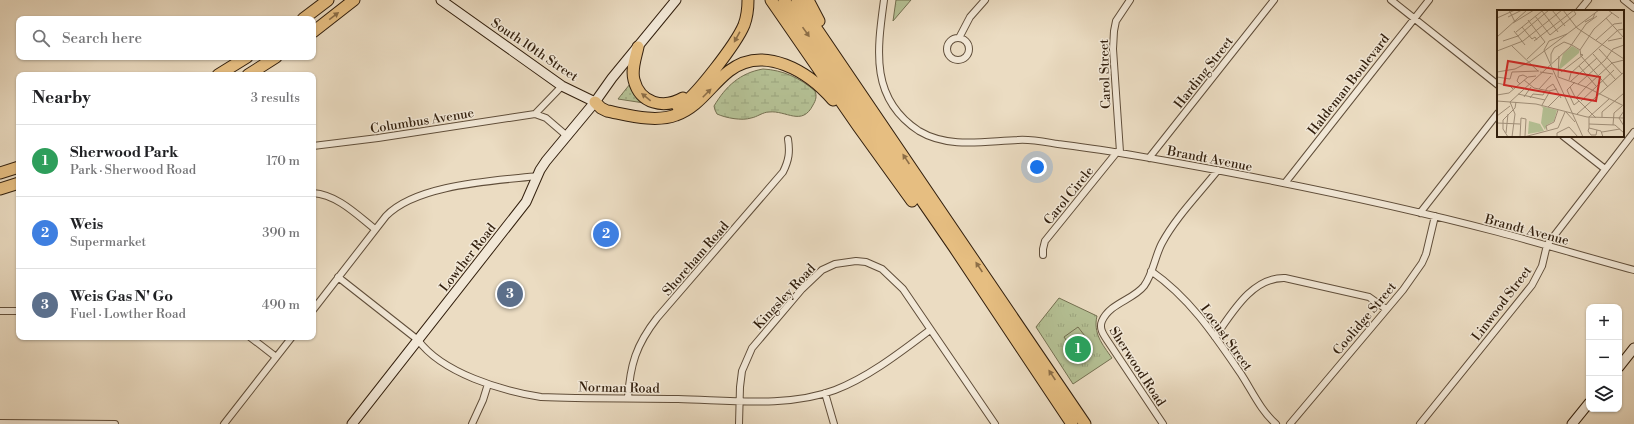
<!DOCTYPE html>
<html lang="en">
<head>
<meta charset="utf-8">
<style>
	:root { --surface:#fff; --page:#f6f6f6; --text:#202124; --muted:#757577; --line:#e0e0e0; --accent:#8f2418 }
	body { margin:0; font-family:"Libre Bodoni",serif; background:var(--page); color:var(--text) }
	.controls { position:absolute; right:12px; bottom:12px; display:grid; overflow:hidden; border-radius:8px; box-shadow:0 1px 3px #0004 }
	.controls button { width:36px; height:36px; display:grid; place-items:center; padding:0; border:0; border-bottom:1px solid var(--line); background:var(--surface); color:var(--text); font:20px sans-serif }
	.you { position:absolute; left:1037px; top:167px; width:14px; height:14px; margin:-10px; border:3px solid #fff; border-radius:50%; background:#1a73e8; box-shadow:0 0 0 6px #1a73e833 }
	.badge { display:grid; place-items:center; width:26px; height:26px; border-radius:50%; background:var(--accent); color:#fff; font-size:13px; font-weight:700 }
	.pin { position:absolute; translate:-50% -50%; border:2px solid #fff; box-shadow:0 1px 4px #0006 }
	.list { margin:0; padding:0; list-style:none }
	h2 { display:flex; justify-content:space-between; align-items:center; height:52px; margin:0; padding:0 16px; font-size:17px }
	h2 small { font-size:13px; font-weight:400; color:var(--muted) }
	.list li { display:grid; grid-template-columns:26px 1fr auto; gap:12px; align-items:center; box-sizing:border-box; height:72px; padding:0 16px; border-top:1px solid var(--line) }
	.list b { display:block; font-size:15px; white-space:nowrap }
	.list p { margin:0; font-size:13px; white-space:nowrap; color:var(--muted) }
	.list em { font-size:13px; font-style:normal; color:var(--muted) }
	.icon { flex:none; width:22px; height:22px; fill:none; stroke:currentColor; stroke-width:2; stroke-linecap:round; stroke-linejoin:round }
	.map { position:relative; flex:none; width:1634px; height:424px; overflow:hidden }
	.search { position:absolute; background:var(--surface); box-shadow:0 1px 3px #0004; left:16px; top:16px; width:300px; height:44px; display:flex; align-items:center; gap:10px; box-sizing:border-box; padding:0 14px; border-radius:8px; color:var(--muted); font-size:15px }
	.panel { position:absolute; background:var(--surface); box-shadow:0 1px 3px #0004; left:16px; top:72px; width:300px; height:268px; border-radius:8px }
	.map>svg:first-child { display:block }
	.grass { fill:url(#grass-dots); stroke:#747051 }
	.wetland { fill:url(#wetland-marsh); stroke:#747051 }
	.park { fill:url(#park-tufts); stroke:#747051 }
	.garden { fill:#b5c195; stroke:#747051 }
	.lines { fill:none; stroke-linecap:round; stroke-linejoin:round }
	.street-casing { stroke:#604e3a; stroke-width:8 }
	.secondary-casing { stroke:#321f0d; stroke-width:11 }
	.highway-casing { stroke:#321f0d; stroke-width:13 }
	.street { stroke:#f2e8d7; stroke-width:6 }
	.secondary { stroke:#f2e8d7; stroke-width:9 }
	.highway { stroke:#e6be81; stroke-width:11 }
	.oneway { fill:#8c6e47 }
	.labels { text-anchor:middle; stroke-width:3; stroke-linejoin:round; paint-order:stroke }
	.street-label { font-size:13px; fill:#321f0d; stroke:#f2e8d7 }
	.inset-road { fill:none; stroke:#a1907a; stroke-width:1 }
	.view { fill:#d62828; fill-opacity:0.15; stroke:#d62828; stroke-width:2 }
	.inset-edge { fill:none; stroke:#321f0d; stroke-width:2 }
</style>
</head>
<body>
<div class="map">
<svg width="1634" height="424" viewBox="0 0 1634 424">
	<defs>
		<pattern id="grass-dots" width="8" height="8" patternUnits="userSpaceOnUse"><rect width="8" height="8" fill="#b5c195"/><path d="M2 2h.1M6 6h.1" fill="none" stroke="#9ca57f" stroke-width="1.8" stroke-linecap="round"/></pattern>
		<pattern id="wetland-marsh" width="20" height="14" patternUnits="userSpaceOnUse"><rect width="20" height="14" fill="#b5c195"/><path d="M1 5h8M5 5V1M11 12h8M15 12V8" fill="none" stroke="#9ca57f"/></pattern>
		<pattern id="park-tufts" width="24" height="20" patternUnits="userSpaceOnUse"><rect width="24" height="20" fill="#b5c195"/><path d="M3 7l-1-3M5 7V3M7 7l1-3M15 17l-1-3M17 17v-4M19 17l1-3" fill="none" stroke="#9ca57f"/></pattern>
	</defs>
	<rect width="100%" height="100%" fill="#ebdcc2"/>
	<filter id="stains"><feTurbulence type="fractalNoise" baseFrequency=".005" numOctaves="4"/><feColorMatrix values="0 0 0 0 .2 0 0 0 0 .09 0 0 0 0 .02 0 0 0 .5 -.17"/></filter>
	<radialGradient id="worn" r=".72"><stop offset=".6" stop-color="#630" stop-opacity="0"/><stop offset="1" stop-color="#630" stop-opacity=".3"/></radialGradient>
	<!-- grass -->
	<path class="grass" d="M630 84 644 103 618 99Z"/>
	<!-- wetland -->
	<path class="wetland" d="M763 69C783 70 800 78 815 91 817 96 816 100 813 105 802 127 786 110 769 112 763 112 757 117 751 118 742 121 726 118 717 114L715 110 714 106C726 86 740 73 763 69Z"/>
	<!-- park -->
	<path class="park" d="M896 0H911L893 21Z
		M1059 298 1097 316C1093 333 1102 344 1112 358L1073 384 1036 327Z"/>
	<!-- garden -->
	<path class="garden" d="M1078 327 1088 340 1073 350 1064 337Z"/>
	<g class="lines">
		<!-- street casing -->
		<g class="street-casing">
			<path id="street" d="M884 0C877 51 870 99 919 131 949 149 986 141 1018 140 1031 139 1045 142 1058 144 1116 151 1174 162 1232 173 1321 190 1410 209 1498 232 1544 244 1589 258 1634 270
				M1391 0 1498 85
				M1624 0 1634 8
				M1579 11 1588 0
				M947 49a11 11 0 1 1 22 0a11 11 0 1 1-22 0Z
				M959 38 970 17 985 0
				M535 114 546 118 567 136
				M1563 136 1605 169
				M313 146 378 138 535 114 562 86
				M1120 152 1113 49 1114 31 1116 21 1130 0
				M1149 158 1274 0
				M1285 183 1429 0
				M313 193C338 195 357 215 375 229
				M1420 213 1498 113
				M1043 255V249L1045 241 1117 152
				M1151 271C1190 298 1215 336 1241 374 1252 391 1261 411 1276 424
				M338 277 418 340C442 373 502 391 541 397 587 399 633 398 678 399 728 400 788 408 835 390 869 377 902 351 930 330
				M313 310 386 216C417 184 494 181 538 176
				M0 311H19
				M250 337 276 357
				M1215 337C1232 313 1252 277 1285 278L1369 297 1386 309
				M825 393 834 424
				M628 398C630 365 636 345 657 318L783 172C789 160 790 152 788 139
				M0 423 115 424
				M224 424 292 337
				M472 424 483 400 488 384
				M739 424 740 387 742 371 752 348 802 289 822 270 835 264 856 261 866 262 882 269 903 289 995 424
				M1163 424 1107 340C1103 334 1099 328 1102 321 1110 303 1133 300 1144 286 1153 274 1155 256 1162 243 1176 217 1199 194 1218 170
				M1290 424 1403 290 1422 263 1426 254 1435 216
				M1420 424 1532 285 1542 266 1547 245 1634 132"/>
		</g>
		<!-- secondary casing -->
		<g class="secondary-casing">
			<path id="secondary" d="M441 0 562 86 595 102
				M1619 367 1634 348
				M352 424 526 202 540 170 546 161 595 102 612 78 676 0
				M1572 424 1589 403"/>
		</g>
		<!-- highway casing -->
		<g class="highway-casing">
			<path id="highway" d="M771 0 858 126 912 201
				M784 0 954 247 1072 424
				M797 0 1085 424
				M808 0 819 21
				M303 19 328 0
				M313 32 354 0
				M638 47C636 57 631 69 634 80 640 104 664 109 683 98
				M218 75 247 57
				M248 75 276 57
				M595 102 601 108 607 111C628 115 655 123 676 115 699 107 711 85 729 71 764 44 809 72 833 100
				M678 107C694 100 737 42 744 25 747 17 748 8 748 0
				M0 173 19 167
				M0 189 19 183"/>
		</g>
		<!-- street -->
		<use href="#street" class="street"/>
		<!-- secondary -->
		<use href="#secondary" class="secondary"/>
		<!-- highway -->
		<use href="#highway" class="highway"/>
	</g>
	<!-- one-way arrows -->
	<defs><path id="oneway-solid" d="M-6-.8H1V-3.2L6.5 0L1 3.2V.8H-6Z"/></defs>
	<g class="oneway">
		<use href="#oneway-solid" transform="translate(334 16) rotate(-37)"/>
		<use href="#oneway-solid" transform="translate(806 32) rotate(55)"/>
		<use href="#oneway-solid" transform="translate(737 37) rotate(119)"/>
		<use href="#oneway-solid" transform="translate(707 93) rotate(-45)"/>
		<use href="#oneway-solid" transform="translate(646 97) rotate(-141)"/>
		<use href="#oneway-solid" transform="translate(906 159) rotate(-124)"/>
		<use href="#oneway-solid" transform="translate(979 267) rotate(-124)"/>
		<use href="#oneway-solid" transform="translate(1052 375) rotate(-124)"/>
	</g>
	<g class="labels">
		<!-- street labels -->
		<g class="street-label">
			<text transform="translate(535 49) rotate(34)" y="5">South 10th Street</text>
			<text transform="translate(1203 72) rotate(-52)" y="5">Harding Street</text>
			<text transform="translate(1104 74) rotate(-92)" y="5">Carol Street</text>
			<text transform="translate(1348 84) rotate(-52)" y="5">Haldeman Boulevard</text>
			<text transform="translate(422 120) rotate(-9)" y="5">Columbus Avenue</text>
			<text transform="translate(1210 158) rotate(11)" y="5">Brandt Avenue</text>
			<text transform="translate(1068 195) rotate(-51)" y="5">Carol Circle</text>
			<text transform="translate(1527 229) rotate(15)" y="5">Brandt Avenue</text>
			<text transform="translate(467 257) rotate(-52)" y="5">Lowther Road</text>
			<text transform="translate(695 258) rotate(-49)" y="5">Shoreham Road</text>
			<text transform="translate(784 296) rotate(-47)" y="5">Kingsley Road</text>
			<text transform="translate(1501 303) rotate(-53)" y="5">Linwood Street</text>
			<text transform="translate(1364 318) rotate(-50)" y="5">Coolidge Street</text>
			<text transform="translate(1227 337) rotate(54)" y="5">Locust Street</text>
			<text transform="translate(1138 366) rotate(57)" y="5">Sherwood Road</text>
			<text transform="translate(619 387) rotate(1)" y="5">Norman Road</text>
		</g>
	</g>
	<!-- overview -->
	<g transform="translate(1497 10)">
		<rect width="127" height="127" fill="#ebdcc2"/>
		<path d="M44 96 60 100 57 111 50 115 48 120 44 113 46 98Z" fill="#b5c195"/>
		<path d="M75 36 82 40V43L61 61 66 44Z" fill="#b5c195"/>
		<path d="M32 111 43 114 47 121 31 124Z" fill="#b5c195"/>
		<path class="inset-road" d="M12 0 18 12M55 0 68 16M66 0 80 18 127 49M111 0 122 8M38 6 53 25 79 4 76 0M11 7 25 0M0 8 18 0M109 8 127 28M88 12 96 8 98 3M16 13 37 0M25 17 35 29 38 27 40 30M17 21 28 35M19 22 45 1 61 22M70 24 52 31 47 40 86 127M0 27 30 0M99 30 117 14 125 13M6 31 21 26 52 0M37 31 77 0M111 31 125 28M75 35 83 40 84 46 111 77M15 36 41 61M102 39 125 64M83 40 97 19 115 3M0 41 26 31 65 0M96 44 119 70M62 46 61 67 89 77 127 96M30 49 48 32 31 10M54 53V44L57 38 67 32 75 35M82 56 99 76M0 62 18 59 34 51 102 0M43 62 56 64M64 62 86 45 83 44M0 67 13 69 15 62 42 61M27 70 37 78 52 81 60 79M72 70 74 63 121 20 127 19M74 71 100 48M78 72 70 80 77 95 82 91M0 73 13 76 16 79M23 74 20 71 22 66 26 65 30 67M81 74 108 50 116 39 127 35M73 77 78 87 99 108M89 77 115 53 127 50M42 79 54 66M21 84 48 90M0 85 12 83 31 67 39 66M27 87 34 77M33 88 36 84 46 85 50 78 56 74 64 88M79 88 89 77M0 91 39 94 90 107 127 108M84 91 117 60M13 92 18 104 15 127M13 92 73 37 89 14 100 6M45 95 53 81M51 97 63 85M127 101 122 108 127 116M69 102 78 112M80 104 127 62M0 106 13 96M105 107V102L127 83M0 113 23 114M92 114 118 115 127 123M116 115 117 103 125 96M92 118 91 121 94 125H99L100 120M50 120 49 116 57 112 61 100M105 122 123 119M9 123 11 104M11 127 6 119V110L18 98 19 92M23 127 24 108 29 109 28 126M27 127 61 118 68 102M60 127V123L72 117 81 127M106 127 104 121 92 118V107L112 89"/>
		<path class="view" d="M11 51 103 67 99 91 7 75Z"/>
		<rect width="127" height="127" class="inset-edge"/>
	</g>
	<rect width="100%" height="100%" filter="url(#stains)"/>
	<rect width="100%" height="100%" fill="url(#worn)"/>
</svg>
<div class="controls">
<button>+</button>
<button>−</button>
<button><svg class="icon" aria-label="layers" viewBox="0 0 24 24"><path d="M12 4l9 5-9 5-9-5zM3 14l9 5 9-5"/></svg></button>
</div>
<div class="you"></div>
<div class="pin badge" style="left:1078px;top:349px;background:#2e9e5b">1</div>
<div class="pin badge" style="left:606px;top:234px;background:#3f7fe0">2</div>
<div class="pin badge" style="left:510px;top:294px;background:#5c6f8a">3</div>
<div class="search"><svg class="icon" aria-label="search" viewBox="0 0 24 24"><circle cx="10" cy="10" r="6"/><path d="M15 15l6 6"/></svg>Search here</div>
<section class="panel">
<h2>Nearby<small>3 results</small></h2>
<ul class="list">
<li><span class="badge" style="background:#2e9e5b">1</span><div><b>Sherwood Park</b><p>Park · Sherwood Road</p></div><em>170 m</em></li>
<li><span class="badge" style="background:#3f7fe0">2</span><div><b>Weis</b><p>Supermarket</p></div><em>390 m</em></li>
<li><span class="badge" style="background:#5c6f8a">3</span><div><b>Weis Gas N' Go</b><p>Fuel · Lowther Road</p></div><em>490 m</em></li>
</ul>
</section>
</div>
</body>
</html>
